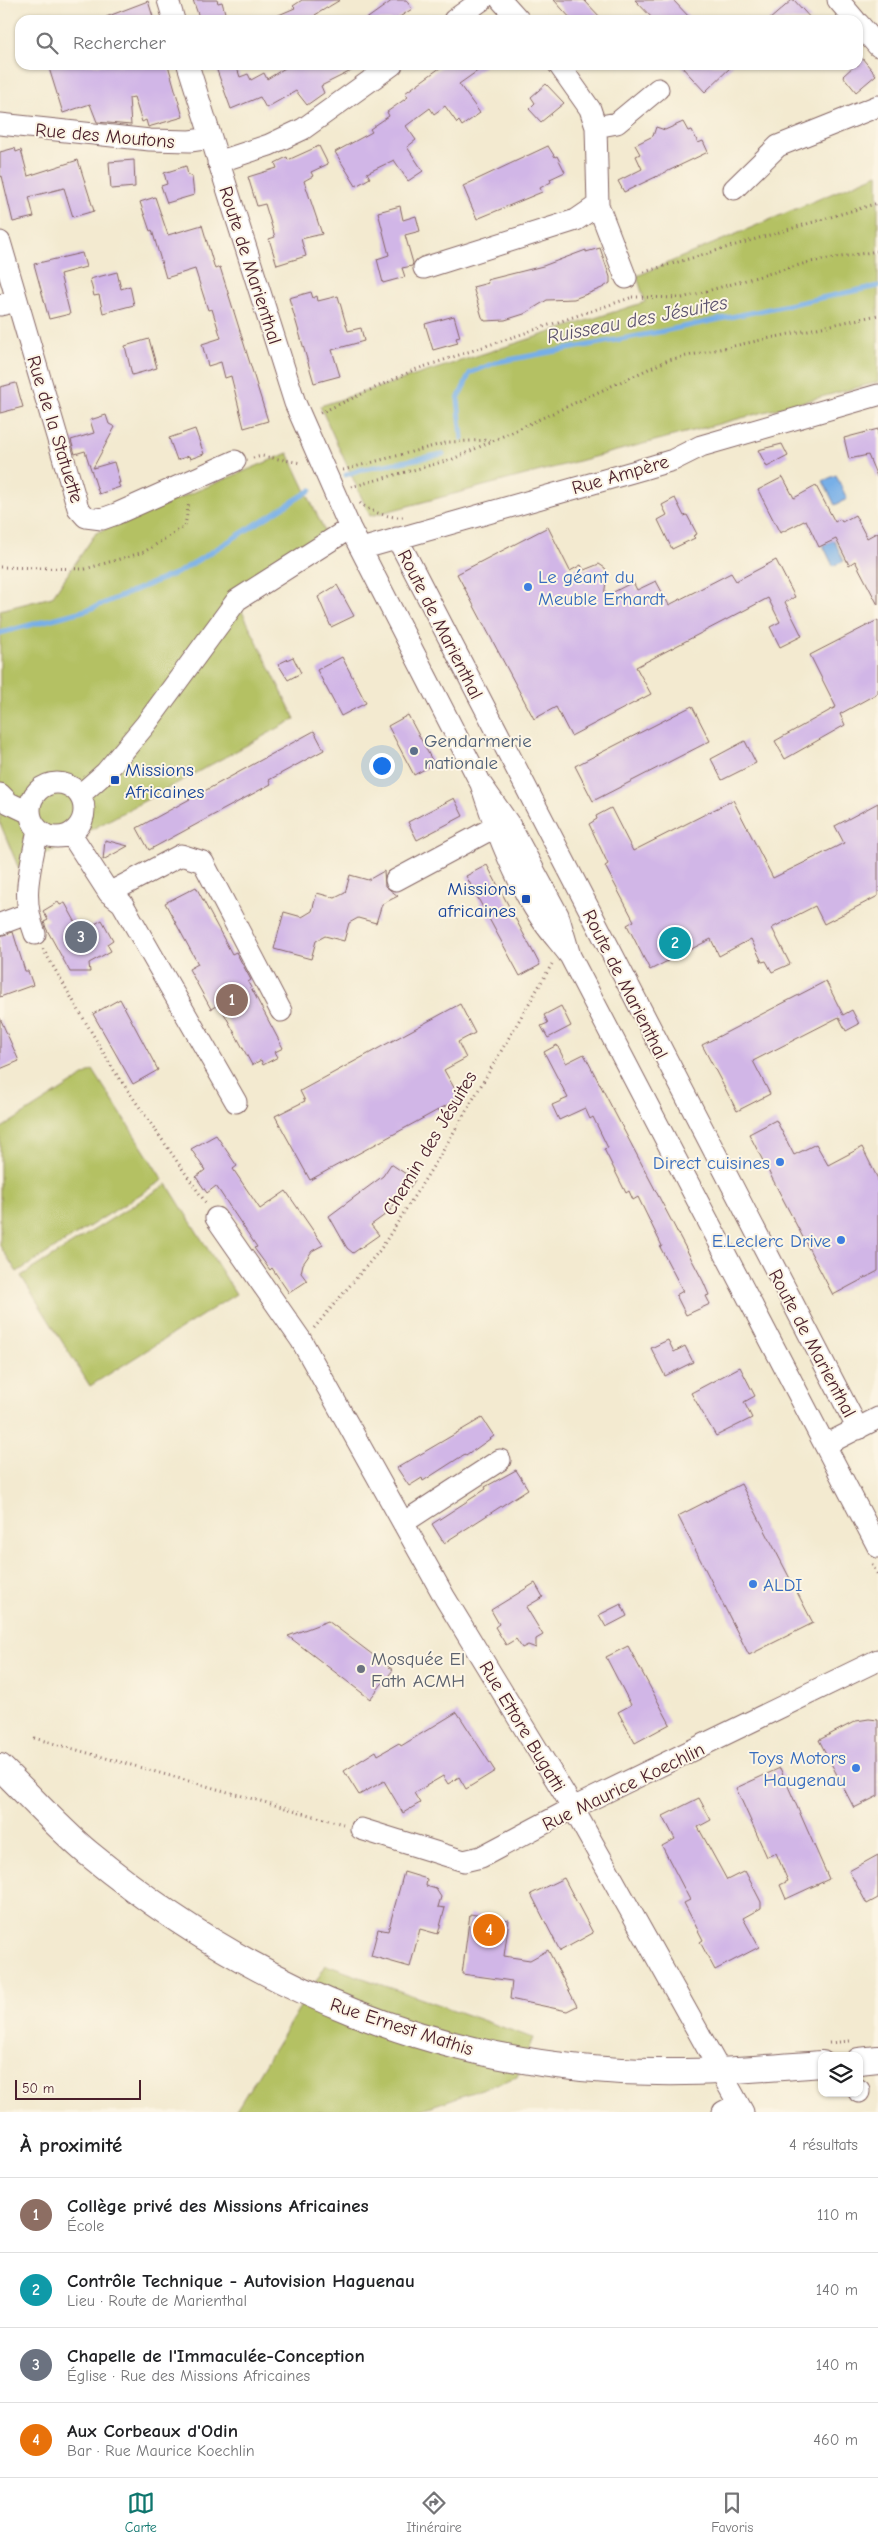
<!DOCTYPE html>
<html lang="fr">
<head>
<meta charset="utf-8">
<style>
	:root { --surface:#fff; --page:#f2f2f2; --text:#202124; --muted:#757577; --line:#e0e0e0; --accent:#0f766e }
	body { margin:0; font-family:"Comic Neue",sans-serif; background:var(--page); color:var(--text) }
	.controls { position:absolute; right:15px; bottom:15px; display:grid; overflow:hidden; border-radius:10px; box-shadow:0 1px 4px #0004 }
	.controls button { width:45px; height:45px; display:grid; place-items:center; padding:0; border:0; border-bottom:1px solid var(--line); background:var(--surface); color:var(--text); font:25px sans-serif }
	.scale { position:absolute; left:15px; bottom:12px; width:126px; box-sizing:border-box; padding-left:5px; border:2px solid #4a1f2b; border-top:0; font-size:14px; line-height:18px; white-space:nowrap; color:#4a1f2b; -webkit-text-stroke:4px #fcf5e5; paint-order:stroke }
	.you { position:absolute; left:381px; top:765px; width:18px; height:18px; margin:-12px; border:4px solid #fff; border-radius:50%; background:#1a73e8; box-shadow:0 0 0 8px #1a73e833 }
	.badge { display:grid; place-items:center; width:32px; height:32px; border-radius:50%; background:var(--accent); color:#fff; font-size:16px; font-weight:700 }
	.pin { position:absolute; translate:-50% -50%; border:2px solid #fff; box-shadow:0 1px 5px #0006 }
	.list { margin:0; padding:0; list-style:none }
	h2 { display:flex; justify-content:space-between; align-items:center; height:65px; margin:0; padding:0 20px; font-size:21px }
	h2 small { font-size:16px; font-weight:400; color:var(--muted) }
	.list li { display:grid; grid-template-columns:32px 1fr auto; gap:15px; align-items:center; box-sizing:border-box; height:75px; padding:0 20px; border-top:1px solid var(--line) }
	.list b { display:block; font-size:19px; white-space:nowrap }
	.list p { margin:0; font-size:16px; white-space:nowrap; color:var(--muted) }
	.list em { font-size:16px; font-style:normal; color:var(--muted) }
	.icon { flex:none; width:28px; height:28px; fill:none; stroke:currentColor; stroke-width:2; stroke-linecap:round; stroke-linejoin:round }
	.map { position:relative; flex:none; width:878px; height:2112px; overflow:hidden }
	.search { position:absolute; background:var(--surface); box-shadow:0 1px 4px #0004; left:15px; right:15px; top:15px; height:55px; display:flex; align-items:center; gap:12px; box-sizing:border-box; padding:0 18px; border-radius:15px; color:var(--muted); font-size:19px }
	.sheet { height:365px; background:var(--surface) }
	nav { display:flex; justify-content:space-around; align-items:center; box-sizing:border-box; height:70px; border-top:1px solid var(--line); background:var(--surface); font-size:14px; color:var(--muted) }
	nav a { display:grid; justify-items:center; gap:2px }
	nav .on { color:var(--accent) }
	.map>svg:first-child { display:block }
	.green { fill:#b4c164; stroke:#7f7048 }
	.water { fill:#77afe7; stroke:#606789 }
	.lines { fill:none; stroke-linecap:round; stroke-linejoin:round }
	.stream { stroke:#77afe7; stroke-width:5 }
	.building { fill:#d1b6e7 }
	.minor-casing { stroke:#856665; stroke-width:23 }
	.major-casing { stroke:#856665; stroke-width:28 }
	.path { stroke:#856665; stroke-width:3; stroke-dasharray:1 4; stroke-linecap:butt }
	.minor { stroke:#fff; stroke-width:21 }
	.major { stroke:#fff; stroke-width:26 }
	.shop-dot { fill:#3f7fe0; stroke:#fcf5e5; stroke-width:2 }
	.service-dot { fill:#5c6f8a; stroke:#fcf5e5; stroke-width:2 }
	.transit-dot { fill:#1a4fb4; stroke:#fcf5e5; stroke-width:2 }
	.worship-dot { fill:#6b7280; stroke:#fcf5e5; stroke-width:2 }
	.labels { text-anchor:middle; stroke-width:4; stroke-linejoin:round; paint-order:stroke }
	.street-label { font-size:19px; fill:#4a1f2b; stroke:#fcf5e5 }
	.shop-label { font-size:19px; fill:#366cbe; stroke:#fcf5e5; text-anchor:end }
	.service-label { font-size:19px; fill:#4e5e75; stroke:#fcf5e5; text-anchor:start }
	.transit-label { font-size:19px; fill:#164399; stroke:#fcf5e5; text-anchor:start }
	.worship-label { font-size:19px; fill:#5b616d; stroke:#fcf5e5; text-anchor:start }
	.water-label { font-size:20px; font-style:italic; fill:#5a516d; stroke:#fcf5e5 }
</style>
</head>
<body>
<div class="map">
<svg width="878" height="2112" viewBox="0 0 878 2112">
	<rect width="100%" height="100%" fill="#fcf5e5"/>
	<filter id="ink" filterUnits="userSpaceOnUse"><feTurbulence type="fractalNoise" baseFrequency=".02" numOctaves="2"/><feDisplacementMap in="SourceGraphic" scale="10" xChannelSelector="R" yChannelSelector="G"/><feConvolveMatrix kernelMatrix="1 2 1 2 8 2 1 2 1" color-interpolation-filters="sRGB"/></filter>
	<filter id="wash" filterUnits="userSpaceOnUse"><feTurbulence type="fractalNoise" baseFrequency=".0096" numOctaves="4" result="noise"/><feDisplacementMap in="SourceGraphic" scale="20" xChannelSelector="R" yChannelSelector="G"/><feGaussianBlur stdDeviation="1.12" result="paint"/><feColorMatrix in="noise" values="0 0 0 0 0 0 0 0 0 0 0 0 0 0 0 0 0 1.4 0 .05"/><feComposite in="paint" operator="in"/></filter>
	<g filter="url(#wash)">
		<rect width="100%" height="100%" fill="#f3ead0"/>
		<!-- green -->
		<path class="green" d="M878 174V382L370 516 320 406 645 302 637 276Z
			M288 453 325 532 232 591 295 719 19 869 0 823V610L52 597 96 533Z
			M93 1070 163 1180 17 1272 0 1246V1129Z
			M167 1184 236 1294 90 1386 21 1276Z
			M326 1965 533 2038 517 2077 414 2112H235Z"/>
		<!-- water -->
		<path class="water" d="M836 475 847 499 835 505 823 481Z
			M834 540 844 561 833 566 823 545Z"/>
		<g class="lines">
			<!-- stream -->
			<path class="stream" d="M462 438 458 399 470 373 497 362 659 332 878 286
				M346 475 359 470 443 454
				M0 633 90 609 179 572 311 490"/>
		</g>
		<g id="blocks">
			<!-- building -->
			<path class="building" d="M193 0H217L218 3 222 2 227 20H200Z
				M302 0H340L315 15 317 20H267L295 8 293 6Z
				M393 0H406L412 9 395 20H365Z
				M554 0H584L603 20H572Z
				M635 0H673L692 20H654Z
				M792 0H794L812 20H769Z
				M148 1 154 20H106V17Z
				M862 58 876 75 856 92 843 76 855 65H858Z
				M48 65H168L183 117 148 127 146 120 142 122 134 97 129 98 131 125 97 122 90 104 63 113Z
				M215 65H236L240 77 248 74 251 80 264 73 267 79 290 65H363L321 86 324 93 307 105 296 91 266 108 260 97 231 109Z
				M444 65H486L459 84 480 113 462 126 459 121 457 123 445 106 434 114 430 108 406 126 416 140 407 147 423 171 408 181 394 160 367 173 370 178 356 186 335 152 372 132 370 129 389 116 387 112 408 97 405 93Z
				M680 65H733L705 92Z
				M546 84 564 103 541 122 529 109 535 103 531 97Z
				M683 122 688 131 692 130 698 143 703 141 708 152 624 192 618 181 642 169 636 156 640 154 635 145 653 136 656 127 665 130Z
				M319 146 328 164 311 172 313 176 304 181 322 234 301 239 306 256 277 265 269 239 275 237 265 204 257 206 248 177 277 168 275 163 287 157 288 160Z
				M548 146 555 157 557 156 565 172 550 179 551 182 540 188 542 192 477 219 463 186Z
				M15 148 16 152 21 150 28 176 78 160 94 211 73 217 64 188 29 197 34 217 13 222 2 176 0 177V152Z
				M134 160 135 187 111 189 109 162Z
				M186 166 188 175 192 177 194 195 167 203 161 186 167 184 164 173Z
				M155 197 168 235 202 225 215 269 220 267 268 421 244 428 231 376 225 378 221 362 208 366 202 344 221 338 212 309 208 310 195 269 166 278 152 230 150 231 140 202Z
				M400 206 403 220 416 216 420 231 405 235 413 263 412 266 402 268 405 277 383 283 377 259 389 255 378 212Z
				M600 248 610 277V283L602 288 574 299 547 300 524 314 505 320 485 321 482 317 473 287 488 283 487 280 543 266 586 250V252Z
				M82 253 86 267 60 274 70 314 49 319 34 264Z
				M117 272 121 289 130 286 134 305 103 313 99 295 94 296 90 279Z
				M311 292 313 298 317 296 318 301 338 296 348 331 361 328 364 341 332 350 340 376 314 383 289 298Z
				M454 316 460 337 456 338 458 343 433 350 425 324Z
				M149 339 157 368 132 375 125 346Z
				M16 383 23 407 0 413V387Z
				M106 415 109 424 115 427 93 468 114 462 120 483H118L120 487 99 494 85 451 75 454 71 440 94 433 90 420Z
				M195 429 204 454 190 459 189 456 177 460 169 438Z
				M878 429V479L868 455 849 459 844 438Z
				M782 444 788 456 767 467 758 450Z
				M783 477 794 498 816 486 835 522 840 519 842 522 855 515 867 538 878 532V605L855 561 849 565 836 539 819 547 806 520 780 533 758 490Z
				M675 498 684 516 687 515 697 534 693 536 695 538 672 549 658 520 667 515 662 505Z
				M548 527 570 571 581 565 584 570 599 564 605 568 607 573 604 597 633 582 637 590 656 581 669 605 731 573 736 581 776 560 795 597 785 602 802 636 780 647 770 627 780 622 768 598 636 667 651 694 571 736 556 707 534 719 457 574Z
				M337 585 354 616 331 627 318 597Z
				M878 620V693L840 714 845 725 785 759 775 741 836 707 810 655Z
				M293 657 301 673 288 680 278 664Z
				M342 657 366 703 341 716 317 670Z
				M692 706 710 741 593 801 575 766Z
				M408 715 434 764 414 775 388 726Z
				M314 731 324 750 269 780 271 784 149 850 137 828Z
				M745 741 756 763 722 780 711 759Z
				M454 798 463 816 417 840 408 822Z
				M733 800 773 878 844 843 835 826 878 803V896L824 924 815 906 772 928 790 964 772 972 766 961 762 962 751 939 719 956 711 939 650 970 627 925 634 921 605 866 608 864 589 824 597 819 596 816 611 808 633 851Z
				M105 840 128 846 103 860Z
				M487 865 540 965 520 976 466 876Z
				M384 871 385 886 398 896 382 904 376 923 358 918 349 923 344 941 325 936 316 941 311 959 274 949 284 912 302 917 312 911 317 893 335 898 345 893 350 875 368 880Z
				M196 887 232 954 236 952 251 980 248 982 283 1048 275 1052 278 1057 263 1065 261 1060 252 1065 219 1004 211 1009 189 969 198 964 165 903Z
				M58 902 60 905 65 903 81 932 102 920 113 940 107 944 111 951 89 963 90 972H70L46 928 44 922 48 920 43 911Z
				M13 932 25 971H28L33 985 0 997V936Z
				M826 981 843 1015 852 1010 859 1024 846 1031 839 1017 753 1061 770 1094 737 1111 702 1045Z
				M120 999 158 1070 133 1084 93 1014Z
				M460 1004 475 1033 458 1042 466 1058 444 1070 460 1098 310 1180 275 1116 305 1101 300 1091Z
				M561 1006 571 1026 548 1038 541 1026 548 1023 544 1015Z
				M0 1018 19 1061 0 1069Z
				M557 1045 566 1063 584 1054 703 1281 709 1295 706 1296 710 1304 686 1315 676 1295 683 1291 660 1247 662 1246 638 1197 633 1200 629 1191 626 1193 604 1149 608 1148 593 1117 590 1119 585 1108 559 1120 552 1105 568 1098 544 1052Z
				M776 1120 794 1155 816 1144 828 1165 862 1147 878 1179V1271L833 1295 749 1134Z
				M216 1135 237 1166 233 1169 260 1209 286 1191 323 1245 312 1251 303 1264 301 1273 307 1281 289 1293 272 1268 270 1270 254 1248 257 1247 216 1186 207 1193 196 1177 205 1170 191 1149Z
				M391 1164 415 1180 404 1196 401 1194 389 1212 371 1225 379 1235 353 1253 347 1248 329 1216 383 1176Z
				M668 1340 674 1352 685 1346 693 1362 665 1376 651 1348Z
				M740 1367 755 1396 744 1402 752 1418 716 1436 691 1393Z
				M482 1418 494 1436 466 1456 465 1454 423 1481 422 1478 409 1486 397 1468Z
				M516 1470 528 1489 444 1543 432 1524 486 1489 485 1487Z
				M741 1484 813 1623 749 1655 678 1516Z
				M535 1583 543 1597 526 1607 543 1635 536 1639V1648L528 1645 522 1648 516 1639 506 1645 495 1627 499 1624 491 1610Z
				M621 1604 627 1616 606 1627 599 1615Z
				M328 1621 393 1670 370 1699 288 1636Z
				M628 1646 670 1724 635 1743 618 1712 631 1705 606 1657Z
				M457 1712 495 1771 466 1789 459 1777 448 1784 443 1776 414 1793 420 1803 403 1813 384 1781 359 1795 344 1771 376 1751 378 1755 399 1743 401 1746Z
				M869 1719 878 1720V1796L854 1808 819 1740 856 1721Z
				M780 1768 829 1879 786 1899 780 1885 788 1881 776 1853 767 1857 736 1788Z
				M699 1798 711 1820 698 1827 727 1880 745 1871 761 1902V1908L743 1918 759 1947 715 1970 700 1942 703 1940 684 1903 690 1900 662 1846 675 1839 663 1816Z
				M878 1855V1898L867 1904 849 1871Z
				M404 1872 427 1879 426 1886 436 1889 441 1897 438 1907 445 1908 438 1934 420 1929 410 1967 371 1956 378 1929 388 1931Z
				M564 1878 593 1933 560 1951 531 1894Z
				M470 1914 509 1920 504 1956 530 1960 548 1950 577 2006 567 2011 510 1999 512 1981 462 1974Z"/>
		</g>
	</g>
	<g filter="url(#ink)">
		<use href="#blocks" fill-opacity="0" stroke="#856665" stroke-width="1"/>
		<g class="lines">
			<!-- minor casing -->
			<g class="minor-casing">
				<path id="minor" d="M168 0 174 20
					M501 0 519 20
					M838 0 855 20
					M454 20 482 0
					M858 23 878 46
					M188 65 295 403 350 528 481 784 509 824 558 915 570 956C561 944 550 932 542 920 515 881 495 828 481 784
					M559 65 590 109 596 127 598 205 626 278
					M0 124 150 140 190 141 211 138
					M596 127 617 123 658 89
					M218 162 269 145 303 129 392 65
					M734 189 778 146 878 106
					M0 242 78 508 86 517 102 519 116 514 235 461
					M424 268 576 220 598 205
					M0 305 17 301
					M397 538 858 1429
					M361 549 643 469 673 460 701 446 878 395
					M30 810a27 27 0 1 1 54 0a27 27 0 1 1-54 0Z
					M0 794 9 803 30 813
					M80 795 106 772 146 724 237 600 350 528
					M71 834 109 893 122 903 236 1102
					M396 880 506 821
					M109 893 181 855 203 862 281 1011
					M0 924 27 914
					M35 934C20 895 31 869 38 829
					M570 956 878 1547
					M216 1218 301 1340 445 1598 573 1808 743 2112
					M825 1445 878 1418
					M403 1523 500 1460
					M361 1829 464 1861 481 1857 573 1808 878 1660
					M859 2090V2092
					M723 2112 738 2104"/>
			</g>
			<!-- major casing -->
			<g class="major-casing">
				<path id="major" d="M0 1767C29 1795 57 1827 88 1853 252 1988 443 2070 657 2072 712 2073 767 2068 822 2064
					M859 2061 878 2059"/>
			</g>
			<!-- path -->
			<path class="path" d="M644 272 878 203
				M632 297 682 298 810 262 878 251
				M320 413 414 370 630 298
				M253 458 262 456 301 463
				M343 470 449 442 490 440
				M351 487 453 459 668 360 878 315
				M360 503C370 512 389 518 403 517
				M0 567 85 569 144 552 185 526 189 502
				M43 949 113 1069 206 1203
				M314 1328 380 1250 441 1154 552 964
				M872 1564 878 1575
				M34 1738 343 1824
				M829 2043 850 2041"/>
			<!-- minor -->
			<use href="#minor" class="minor"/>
			<!-- major -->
			<use href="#major" class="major"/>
		</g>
	</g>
	<!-- markers -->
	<g class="shop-dot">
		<circle cx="528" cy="587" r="5"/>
		<circle cx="780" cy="1162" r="5"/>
		<circle cx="841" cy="1240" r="5"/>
		<circle cx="753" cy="1584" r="5"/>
		<circle cx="856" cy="1768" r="5"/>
	</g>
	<circle class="service-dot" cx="414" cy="751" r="5"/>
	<g class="transit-dot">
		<rect x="110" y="775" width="10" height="10" rx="2.5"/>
		<rect x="521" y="894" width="10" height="10" rx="2.5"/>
	</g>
	<circle class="worship-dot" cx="361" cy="1669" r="5"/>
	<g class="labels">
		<!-- street labels -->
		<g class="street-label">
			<text transform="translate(105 135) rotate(5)" y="7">Rue des Moutons</text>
			<text transform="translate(251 265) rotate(72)" y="7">Route de Marienthal</text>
			<text transform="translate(56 429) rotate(73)" y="7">Rue de la Statuette</text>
			<text transform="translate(620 474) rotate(-16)" y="7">Rue Ampère</text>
			<text transform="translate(441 624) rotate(63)" y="7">Route de Marienthal</text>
			<text transform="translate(626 984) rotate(63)" y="7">Route de Marienthal</text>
			<text transform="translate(429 1143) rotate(-59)" y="7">Chemin des Jésuites</text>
			<text transform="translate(813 1343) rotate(62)" y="7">Route de Marienthal</text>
			<text transform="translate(523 1726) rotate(59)" y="7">Rue Ettore Bugatti</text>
			<text transform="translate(623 1786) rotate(-26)" y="7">Rue Maurice Koechlin</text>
			<text transform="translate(402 2026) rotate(18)" y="7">Rue Ernest Mathis</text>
		</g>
		<!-- shop labels -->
		<g class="shop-label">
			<text x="538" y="583" text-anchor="start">Le géant du<tspan x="538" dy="22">Meuble Erhardt</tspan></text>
			<text x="770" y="1169">Direct cuisines</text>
			<text x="831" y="1247">E.Leclerc Drive</text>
			<text x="763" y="1591" text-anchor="start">ALDI</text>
			<text x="846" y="1764">Toys Motors<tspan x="846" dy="22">Haugenau</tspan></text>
		</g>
		<!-- service labels -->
		<g class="service-label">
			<text x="424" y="747">Gendarmerie<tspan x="424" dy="22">nationale</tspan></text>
		</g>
		<!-- transit labels -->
		<g class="transit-label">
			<text x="125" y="776">Missions<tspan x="125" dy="22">Africaines</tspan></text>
			<text x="516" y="895" text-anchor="end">Missions<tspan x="516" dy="22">africaines</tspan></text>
		</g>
		<!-- worship labels -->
		<g class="worship-label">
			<text x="371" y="1665">Mosquée El<tspan x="371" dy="22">Fath ACMH</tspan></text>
		</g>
		<!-- water labels -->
		<g class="water-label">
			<text transform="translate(637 319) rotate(-11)" y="7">Ruisseau des Jésuites</text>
		</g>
	</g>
</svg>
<div class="controls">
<button><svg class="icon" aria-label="layers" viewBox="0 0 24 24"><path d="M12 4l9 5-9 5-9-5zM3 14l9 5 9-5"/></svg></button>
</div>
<div class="scale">50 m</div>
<div class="you"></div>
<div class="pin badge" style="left:232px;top:1000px;background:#8d6e63">1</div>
<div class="pin badge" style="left:675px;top:943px;background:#0f9aa8">2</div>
<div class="pin badge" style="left:81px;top:937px;background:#6b7280">3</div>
<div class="pin badge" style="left:489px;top:1930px;background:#e8710a">4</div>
<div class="search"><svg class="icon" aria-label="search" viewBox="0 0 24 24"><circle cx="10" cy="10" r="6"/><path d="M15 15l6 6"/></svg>Rechercher</div>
</div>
<section class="sheet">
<h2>À proximité<small>4 résultats</small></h2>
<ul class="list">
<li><span class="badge" style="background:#8d6e63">1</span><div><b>Collège privé des Missions Africaines</b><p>École</p></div><em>110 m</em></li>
<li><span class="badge" style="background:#0f9aa8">2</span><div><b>Contrôle Technique - Autovision Haguenau</b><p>Lieu · Route de Marienthal</p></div><em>140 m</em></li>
<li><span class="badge" style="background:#6b7280">3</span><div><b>Chapelle de l'Immaculée-Conception</b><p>Église · Rue des Missions Africaines</p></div><em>140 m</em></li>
<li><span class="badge" style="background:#e8710a">4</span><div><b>Aux Corbeaux d'Odin</b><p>Bar · Rue Maurice Koechlin</p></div><em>460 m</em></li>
</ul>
</section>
<nav>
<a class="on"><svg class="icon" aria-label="map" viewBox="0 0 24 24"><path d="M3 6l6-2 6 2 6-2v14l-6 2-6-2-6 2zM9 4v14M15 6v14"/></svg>Carte</a>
<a><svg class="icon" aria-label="directions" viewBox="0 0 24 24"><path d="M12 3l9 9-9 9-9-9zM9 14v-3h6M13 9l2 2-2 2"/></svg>Itinéraire</a>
<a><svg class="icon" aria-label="saved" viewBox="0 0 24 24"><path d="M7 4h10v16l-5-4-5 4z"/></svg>Favoris</a>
</nav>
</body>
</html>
